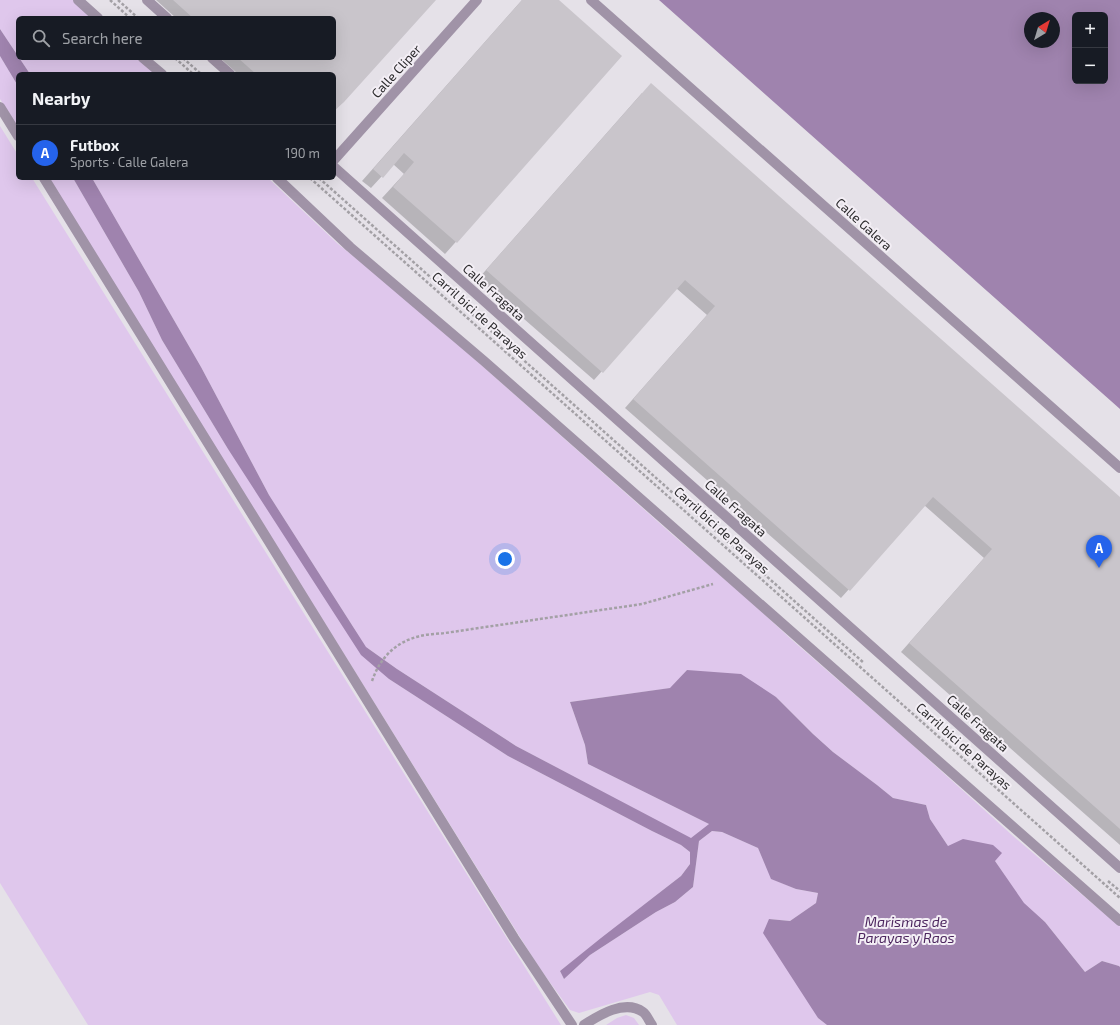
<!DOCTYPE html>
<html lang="en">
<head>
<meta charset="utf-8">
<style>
	:root { --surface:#171b24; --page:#20242c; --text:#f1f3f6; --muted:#9ea1a6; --line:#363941; --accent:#2563eb }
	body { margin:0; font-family:"Exo 2",sans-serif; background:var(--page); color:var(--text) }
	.controls { position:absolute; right:12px; top:12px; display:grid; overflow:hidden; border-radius:6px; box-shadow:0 4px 16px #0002 }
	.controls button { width:36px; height:36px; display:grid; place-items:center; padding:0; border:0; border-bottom:1px solid var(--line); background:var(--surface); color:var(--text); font:20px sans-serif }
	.compass { position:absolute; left:1024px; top:12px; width:36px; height:36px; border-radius:50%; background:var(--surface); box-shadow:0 4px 16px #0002; rotate:38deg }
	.you { position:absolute; left:505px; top:559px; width:14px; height:14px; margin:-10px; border:3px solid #fff; border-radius:50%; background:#1a73e8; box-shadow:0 0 0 6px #1a73e833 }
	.badge { display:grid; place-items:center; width:26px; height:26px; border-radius:50%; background:var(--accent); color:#fff; font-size:13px; font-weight:700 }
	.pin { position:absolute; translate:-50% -33px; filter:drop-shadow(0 1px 2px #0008) }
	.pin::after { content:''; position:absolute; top:21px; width:14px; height:12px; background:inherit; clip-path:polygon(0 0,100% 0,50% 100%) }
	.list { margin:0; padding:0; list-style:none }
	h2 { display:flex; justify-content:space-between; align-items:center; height:52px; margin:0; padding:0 16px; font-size:17px }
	h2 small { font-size:13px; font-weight:400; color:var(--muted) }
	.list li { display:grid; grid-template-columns:26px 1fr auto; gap:12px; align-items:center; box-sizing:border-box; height:56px; padding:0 16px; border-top:1px solid var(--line) }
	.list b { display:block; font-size:15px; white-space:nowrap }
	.list p { margin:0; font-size:13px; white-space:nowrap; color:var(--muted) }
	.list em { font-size:13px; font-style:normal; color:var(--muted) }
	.icon { flex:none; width:22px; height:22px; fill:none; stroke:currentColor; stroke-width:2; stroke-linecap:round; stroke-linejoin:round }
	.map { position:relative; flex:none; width:1120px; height:1025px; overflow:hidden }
	.search { position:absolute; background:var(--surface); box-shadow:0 4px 16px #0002; left:16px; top:16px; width:320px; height:44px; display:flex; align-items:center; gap:10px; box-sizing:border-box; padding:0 14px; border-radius:6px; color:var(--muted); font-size:15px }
	.panel { position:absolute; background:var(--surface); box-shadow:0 4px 16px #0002; left:16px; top:72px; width:320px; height:108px; border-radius:6px }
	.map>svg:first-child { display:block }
	.green { fill:#dfc7ec }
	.water { fill:#9f83ae; fill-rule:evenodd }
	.shadow { fill:#0003 }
	.building { fill:#c9c5cb }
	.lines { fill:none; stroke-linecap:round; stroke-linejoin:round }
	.path { stroke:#a3a0a5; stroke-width:2.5; stroke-dasharray:3 2; stroke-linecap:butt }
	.service { stroke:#a093a7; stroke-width:10 }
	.minor { stroke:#a093a7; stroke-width:10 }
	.labels { text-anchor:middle; stroke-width:4; stroke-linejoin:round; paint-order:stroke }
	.street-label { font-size:13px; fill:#2c2b2d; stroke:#f3eef5 }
	.water-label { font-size:14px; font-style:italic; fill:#4d275f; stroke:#f3eef5 }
</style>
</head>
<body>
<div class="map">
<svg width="1120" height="1025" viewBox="0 0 1120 1025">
	<rect width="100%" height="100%" fill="#e5e1e8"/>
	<!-- green -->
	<path class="green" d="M0 0H73L93 18H18V56L0 29Z
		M0 56 18 86V128L0 99Z
		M19 58H137L155 74H30Z
		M0 126 18 155V178H32L561 1025H88L0 883Z
		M48 178H73L139 292 162 340 228 449 389 679 508 756 652 831 681 845 690 852V864L681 876 560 971 564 979 590 955 656 912 675 902 693 887 699 841 712 831 722 832 758 848 772 879 796 889 818 893 816 903 790 921 769 919 818 1018 827 1025H677L659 995 650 992 579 1013 570 1010 538 966Z
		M92 178H268L338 244 385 281 479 363 674 536 748 599 792 640 907 740 1013 836 1099 909 1120 924V967L1119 966 1102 961 1085 972 1045 922 1024 904 995 861 948 846 930 819 926 805 893 798 877 785 833 752 813 734 776 697 687 670 671 688 570 702 585 745 588 764 709 824 691 839 516 746 397 669 366 647 269 495 201 367Z
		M626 1015 634 1018 639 1025H606L617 1018Z"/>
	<!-- water -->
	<path class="water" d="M659 0H1120V409ZM1075 15H1105V81H1075ZM1030 18H1054V42H1030Z
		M0 29 30 74H18V86L0 56Z
		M73 178H92L201 367 269 495 366 647 397 669 516 746 691 838 709 824 588 764 585 745 570 702 670 688 687 670 741 674 776 697 813 734 833 752 877 785 893 798 926 805 930 819 948 846 963 839 993 845 1002 853 995 861 1024 903 1045 922 1085 972 1102 961 1119 966 1120 967V1025H827L818 1018 763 933 769 919 790 921 816 903 818 893 796 889 771 879 758 848 722 832 712 831 699 841 693 887 675 902 656 912 590 955 564 979 560 971 601 938 681 876 690 864V852L681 845 652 831 508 756 389 679 361 655 228 449 162 340 139 292Z"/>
	<!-- shadow -->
	<path class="shadow" d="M156 0H435L334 111V74H238L220 58H334V18H176Z
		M522 0H557L621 56 445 254 382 198 404 174 393 164 371 188 362 181Z
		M642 93 1120 499V845L901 652 984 558 924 505 841 598 625 408 707 315 676 288 594 380 478 279Z"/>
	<!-- building -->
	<path class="building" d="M173 0H436L344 102 334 111V74H265L263 72 262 74H256L238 58H334V18H193Z
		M522 0H559L622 56 457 243 393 187 414 162 404 153 383 178 373 169Z
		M651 83 1120 497V829L909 643 992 549 933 497 850 591 633 399 715 306 685 280 603 373 486 270Z"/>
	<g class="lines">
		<!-- path -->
		<path class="path" d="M110 0 130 18
			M118 0 138 18
			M175 58 193 74
			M183 58 201 74
			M310 178 1120 898
			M319 178 864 663
			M372 681C380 658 395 642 420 636 428 634 437 634 445 633L642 604 713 584
			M1108 881 1120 891"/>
		<!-- service -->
		<path class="service" d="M78 0 98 18
			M143 58 162 74
			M0 107 18 136
			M44 178 514 938 572 1025
			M277 178 350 247 484 361 1120 921
			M584 1025C599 1015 625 999 643 1012 647 1015 649 1021 652 1025"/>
		<!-- minor -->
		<path class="minor" d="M147 0 167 18
			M591 0 1120 468
			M212 58 230 74
			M334 160 477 0
			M334 167 1120 868"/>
	</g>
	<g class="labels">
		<!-- street labels -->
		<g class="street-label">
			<text transform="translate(396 71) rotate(-48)" y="5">Calle Cliper</text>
			<text transform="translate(864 224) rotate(42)" y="5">Calle Galera</text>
			<text transform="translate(494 292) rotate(42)" y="5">Calle Fragata</text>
			<text transform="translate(480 315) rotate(42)" y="5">Carril bici de Parayas</text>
			<text transform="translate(736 508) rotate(42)" y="5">Calle Fragata</text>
			<text transform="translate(722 530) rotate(42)" y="5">Carril bici de Parayas</text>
			<text transform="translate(978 723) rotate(42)" y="5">Calle Fragata</text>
			<text transform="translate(964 746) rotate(42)" y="5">Carril bici de Parayas</text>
		</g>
		<!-- water labels -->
		<g class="water-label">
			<text x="906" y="927">Marismas de<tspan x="906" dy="16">Parayas y Raos</tspan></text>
		</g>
	</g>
</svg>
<div class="controls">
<button>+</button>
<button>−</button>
</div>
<svg class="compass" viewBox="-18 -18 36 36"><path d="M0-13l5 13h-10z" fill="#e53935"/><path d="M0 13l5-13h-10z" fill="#9ea1a6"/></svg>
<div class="you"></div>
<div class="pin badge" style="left:1099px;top:568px">A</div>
<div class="search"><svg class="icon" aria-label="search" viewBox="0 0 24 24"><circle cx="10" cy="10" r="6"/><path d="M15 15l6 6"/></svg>Search here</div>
<section class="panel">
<h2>Nearby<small></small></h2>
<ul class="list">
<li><span class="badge">A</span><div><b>Futbox</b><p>Sports · Calle Galera</p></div><em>190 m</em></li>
</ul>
</section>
</div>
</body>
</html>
